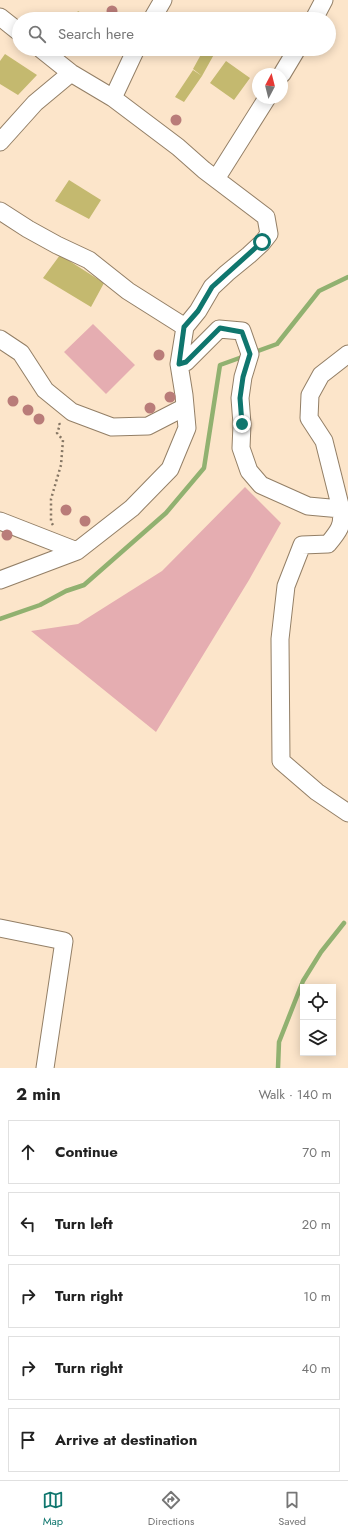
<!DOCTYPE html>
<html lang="en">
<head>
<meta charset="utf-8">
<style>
	:root { --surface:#fff; --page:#f2f2f2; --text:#222; --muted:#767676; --line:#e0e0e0; --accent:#0f766e }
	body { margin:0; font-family:Jost,sans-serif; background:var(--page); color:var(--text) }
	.controls { position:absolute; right:12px; bottom:12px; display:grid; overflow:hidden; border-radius:0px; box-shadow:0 2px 10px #0003 }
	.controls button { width:36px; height:36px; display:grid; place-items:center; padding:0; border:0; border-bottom:1px solid var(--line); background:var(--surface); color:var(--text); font:20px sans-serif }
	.compass { position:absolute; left:252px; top:68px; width:36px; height:36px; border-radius:50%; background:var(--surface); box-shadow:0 2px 10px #0003; rotate:7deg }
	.stop { position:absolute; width:12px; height:12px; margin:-9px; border:3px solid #0f766e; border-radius:50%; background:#fff }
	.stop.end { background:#0f766e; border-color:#fff; box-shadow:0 1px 4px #0008 }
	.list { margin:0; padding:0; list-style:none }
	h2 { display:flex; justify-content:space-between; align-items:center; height:52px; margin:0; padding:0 16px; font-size:17px }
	h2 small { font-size:13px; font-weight:400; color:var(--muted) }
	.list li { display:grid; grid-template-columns:26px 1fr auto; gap:12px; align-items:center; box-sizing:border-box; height:64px; margin:0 8px 8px; padding:0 8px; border:1px solid var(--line); border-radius:0px }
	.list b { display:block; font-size:15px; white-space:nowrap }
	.list em { font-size:13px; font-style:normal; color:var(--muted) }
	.icon { flex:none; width:22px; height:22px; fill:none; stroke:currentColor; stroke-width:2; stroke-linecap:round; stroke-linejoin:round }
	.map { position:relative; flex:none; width:348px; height:1068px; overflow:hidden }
	.search { position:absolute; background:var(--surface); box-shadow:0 2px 10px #0003; left:12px; right:12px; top:12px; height:44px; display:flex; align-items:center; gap:10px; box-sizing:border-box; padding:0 14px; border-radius:22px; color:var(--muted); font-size:15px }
	.sheet { height:412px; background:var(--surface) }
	nav { display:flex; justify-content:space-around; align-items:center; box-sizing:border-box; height:56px; border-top:1px solid var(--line); background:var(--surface); font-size:11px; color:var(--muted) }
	nav a { display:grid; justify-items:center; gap:2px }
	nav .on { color:var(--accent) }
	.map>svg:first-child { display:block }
	.green { fill:#e5adb1 }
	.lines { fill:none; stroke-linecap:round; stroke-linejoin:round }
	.stream { stroke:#91b170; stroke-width:4.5 }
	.building { fill:#c4b96f }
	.street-casing { stroke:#937f66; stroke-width:19 }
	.path { stroke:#847563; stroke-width:2.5; stroke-dasharray:2 3; stroke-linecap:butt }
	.street { stroke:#fff; stroke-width:17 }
	.tree { fill:#b97c79 }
	.route { stroke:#0f766e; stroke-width:5 }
</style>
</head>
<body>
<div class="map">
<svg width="348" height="1068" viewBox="0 0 348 1068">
	<rect width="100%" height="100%" fill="#fce5ca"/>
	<!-- green -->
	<path class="green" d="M93 324 135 365 106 394 64 352Z
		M245 487 281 523 249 580 156 732 31 631 78 624 162 571Z"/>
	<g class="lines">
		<!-- stream -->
		<path class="stream" d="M252 353 277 344 319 291 348 277
			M0 619 40 605 66 591 84 585 166 513 204 468 220 365 245 356
			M278 1068 279 1042 303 981 321 952 344 923"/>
	</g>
	<!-- building -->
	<path class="building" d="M78 11 90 19H73Z
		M204 49H217L202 76 193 69Z
		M5 54 37 75 18 95 0 84V61Z
		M226 61 250 78 234 100 210 83Z
		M193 70 202 76 184 102 175 97Z
		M69 180 101 200 89 219 55 201Z
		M60 255 104 283 91 307 43 278Z"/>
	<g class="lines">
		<!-- street casing -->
		<g class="street-casing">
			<path id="street" d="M0 17 19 32
				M152 19 163 0
				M314 19 324 0
				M282 74 297 49
				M113 98 136 49
				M0 142 35 103 71 73
				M216 179 267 98
				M0 211 28 229 57 245 89 260 128 291 185 327
				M0 339 21 353 45 390 72 412 112 427 148 426 185 407
				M179 364 186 362 219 329 242 331 250 354 243 377 240 398 242 424 241 448 249 471 261 485 308 506 341 509 324 441 309 418 310 395 321 375 348 354
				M341 509C344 525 338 532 328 544L302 545 286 586 280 639 281 761 317 792 348 813
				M0 521 77 551
				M0 580 77 551 132 508 170 469 187 428 184 395 179 364 185 327 198 311 212 287 227 273 249 255 262 243 269 234 266 217 204 170 178 147 113 98 71 73 41 49
				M0 928 64 941 45 1068"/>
		</g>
		<!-- path -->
		<path class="path" d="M53 525 51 522V499L61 465 63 440 57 433 60 425 59 423"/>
		<!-- street -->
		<use href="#street" class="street"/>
	</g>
	<!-- trees -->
	<g class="tree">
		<circle cx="112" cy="11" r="5.5"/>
		<circle cx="176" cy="120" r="5.5"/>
		<circle cx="159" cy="355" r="5.5"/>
		<circle cx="170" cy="397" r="5.5"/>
		<circle cx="13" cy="401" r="5.5"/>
		<circle cx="150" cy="408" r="5.5"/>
		<circle cx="28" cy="410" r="5.5"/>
		<circle cx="39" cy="419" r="5.5"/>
		<circle cx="66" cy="510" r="5.5"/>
		<circle cx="85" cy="521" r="5.5"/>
		<circle cx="7" cy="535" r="5.5"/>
	</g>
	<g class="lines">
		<!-- route -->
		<path class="route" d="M242 424 240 398 243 377 250 354 242 332 220 328 186 362 179 364 184 327 198 311 212 287 262 242"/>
	</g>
</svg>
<div class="controls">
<button><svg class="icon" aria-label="locate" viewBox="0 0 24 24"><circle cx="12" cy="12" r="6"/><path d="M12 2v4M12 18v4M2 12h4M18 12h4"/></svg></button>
<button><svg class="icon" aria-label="layers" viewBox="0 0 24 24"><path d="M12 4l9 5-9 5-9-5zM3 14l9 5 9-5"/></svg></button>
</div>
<svg class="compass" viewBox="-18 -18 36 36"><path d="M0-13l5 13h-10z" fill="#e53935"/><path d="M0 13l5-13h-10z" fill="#767676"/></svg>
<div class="stop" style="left:262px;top:242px"></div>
<div class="stop end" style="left:242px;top:424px"></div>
<div class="search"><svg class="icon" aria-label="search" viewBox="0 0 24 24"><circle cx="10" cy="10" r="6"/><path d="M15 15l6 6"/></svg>Search here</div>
</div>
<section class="sheet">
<h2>2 min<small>Walk · 140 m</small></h2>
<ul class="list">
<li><svg class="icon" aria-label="ahead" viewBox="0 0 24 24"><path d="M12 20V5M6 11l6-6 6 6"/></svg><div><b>Continue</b></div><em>70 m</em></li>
<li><svg class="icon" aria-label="left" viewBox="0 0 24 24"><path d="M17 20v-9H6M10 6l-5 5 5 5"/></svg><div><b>Turn left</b></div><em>20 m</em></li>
<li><svg class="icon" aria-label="right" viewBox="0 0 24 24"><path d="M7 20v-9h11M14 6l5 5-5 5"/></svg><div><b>Turn right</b></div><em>10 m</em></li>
<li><svg class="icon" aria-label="right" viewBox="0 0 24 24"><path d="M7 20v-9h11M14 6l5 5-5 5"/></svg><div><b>Turn right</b></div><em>40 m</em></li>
<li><svg class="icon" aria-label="arrive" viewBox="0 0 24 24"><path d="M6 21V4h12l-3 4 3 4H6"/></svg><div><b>Arrive at destination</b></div></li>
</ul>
</section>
<nav>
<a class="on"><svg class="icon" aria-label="map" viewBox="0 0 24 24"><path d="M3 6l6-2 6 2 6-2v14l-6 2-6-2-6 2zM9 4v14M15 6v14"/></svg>Map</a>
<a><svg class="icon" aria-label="directions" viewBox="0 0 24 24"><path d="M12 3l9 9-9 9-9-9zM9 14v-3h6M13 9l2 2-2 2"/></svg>Directions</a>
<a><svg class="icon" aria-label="saved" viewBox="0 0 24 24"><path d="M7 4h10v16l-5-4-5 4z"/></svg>Saved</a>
</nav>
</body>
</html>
